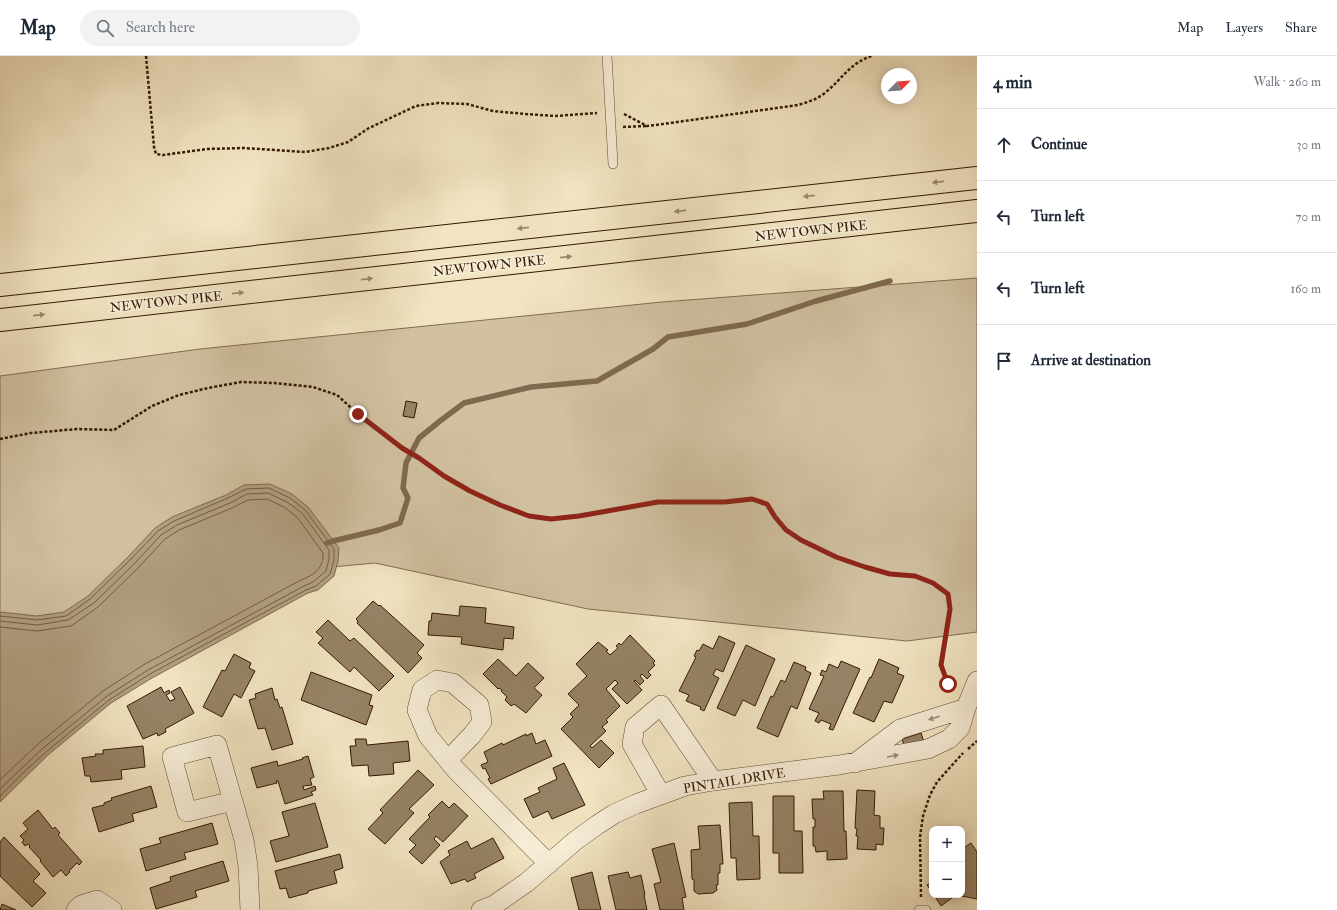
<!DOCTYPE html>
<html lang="en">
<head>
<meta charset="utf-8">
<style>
	:root { --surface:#fff; --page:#f2f2f3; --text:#1f2937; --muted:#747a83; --line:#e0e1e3 }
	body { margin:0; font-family:"IM FELL Double Pica",serif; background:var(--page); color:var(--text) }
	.controls { position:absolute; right:12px; bottom:12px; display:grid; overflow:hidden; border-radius:8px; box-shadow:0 2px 10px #0003 }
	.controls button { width:36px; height:36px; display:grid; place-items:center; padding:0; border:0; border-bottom:1px solid var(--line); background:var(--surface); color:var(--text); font:20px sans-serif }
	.compass { position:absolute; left:881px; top:12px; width:36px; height:36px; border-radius:50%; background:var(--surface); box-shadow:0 2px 10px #0003; rotate:65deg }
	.stop { position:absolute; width:12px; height:12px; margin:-9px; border:3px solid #8f2418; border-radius:50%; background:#fff }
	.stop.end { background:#8f2418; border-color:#fff; box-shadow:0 1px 4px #0008 }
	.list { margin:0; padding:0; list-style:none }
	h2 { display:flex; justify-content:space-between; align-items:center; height:52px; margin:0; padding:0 16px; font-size:17px }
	h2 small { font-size:13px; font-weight:400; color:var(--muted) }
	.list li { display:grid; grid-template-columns:26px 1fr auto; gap:12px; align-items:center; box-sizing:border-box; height:72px; padding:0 16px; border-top:1px solid var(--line) }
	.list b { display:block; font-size:15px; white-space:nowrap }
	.list em { font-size:13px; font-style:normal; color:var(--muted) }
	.icon { flex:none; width:22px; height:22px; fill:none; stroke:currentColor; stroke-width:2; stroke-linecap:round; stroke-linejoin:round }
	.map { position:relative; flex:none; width:977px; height:854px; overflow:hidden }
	header { display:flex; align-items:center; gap:24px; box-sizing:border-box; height:56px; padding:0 20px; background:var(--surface); border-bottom:1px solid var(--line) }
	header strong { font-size:19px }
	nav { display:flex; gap:22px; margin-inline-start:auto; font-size:14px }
	.search { width:280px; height:36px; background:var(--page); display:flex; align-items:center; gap:10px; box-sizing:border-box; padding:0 14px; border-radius:22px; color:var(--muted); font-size:15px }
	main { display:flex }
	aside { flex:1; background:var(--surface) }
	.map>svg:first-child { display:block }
	.green { fill:#d1c1a1; stroke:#826c52 }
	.water { fill:#b19f81; stroke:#7f694f }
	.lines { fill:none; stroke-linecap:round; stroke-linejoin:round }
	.shore { stroke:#725c42; stroke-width:1 }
	.stream { stroke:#7f694f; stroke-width:5.5 }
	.building { fill:#968266; stroke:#341804 }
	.lane-casing { stroke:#634b33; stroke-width:10 }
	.street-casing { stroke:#634b33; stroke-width:20 }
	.highway-casing { stroke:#341804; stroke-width:24 }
	.path { stroke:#341804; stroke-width:2.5; stroke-dasharray:3 2; stroke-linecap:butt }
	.lane { stroke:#f6edd7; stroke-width:9 }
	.street { stroke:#f6edd7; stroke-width:19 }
	.highway { stroke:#f1e4c1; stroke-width:22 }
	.oneway { fill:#9c886c }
	.oneway2 { fill:#9f8d78 }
	.route { stroke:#8f2418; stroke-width:5 }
	.labels { text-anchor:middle; stroke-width:3.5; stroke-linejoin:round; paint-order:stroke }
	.street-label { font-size:13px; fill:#341804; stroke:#f6edd7 }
</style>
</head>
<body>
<header>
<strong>Map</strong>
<div class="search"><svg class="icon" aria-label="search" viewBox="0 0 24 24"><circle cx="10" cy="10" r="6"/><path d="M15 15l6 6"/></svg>Search here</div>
<nav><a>Map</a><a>Layers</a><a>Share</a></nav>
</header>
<main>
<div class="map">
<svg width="977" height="854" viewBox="0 0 977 854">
	<rect width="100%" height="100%" fill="#f1e4c1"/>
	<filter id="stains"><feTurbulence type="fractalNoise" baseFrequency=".005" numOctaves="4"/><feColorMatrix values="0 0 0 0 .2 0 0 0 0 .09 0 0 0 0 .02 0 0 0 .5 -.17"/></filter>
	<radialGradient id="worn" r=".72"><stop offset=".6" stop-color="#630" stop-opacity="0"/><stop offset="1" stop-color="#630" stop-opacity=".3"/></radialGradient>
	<!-- green -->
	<path class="green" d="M977 222V576L907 585 588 553 375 507 171 526 0 619V320L200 293 662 246Z"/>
	<!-- water -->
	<path class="water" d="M270 428 292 438 308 451 339 492 338 505 334 520 318 534 308 537 152 622 111 647 48 699 0 746V556L37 560 64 556 88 540 128 501 155 472 172 461 226 439 244 429Z"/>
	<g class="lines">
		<!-- shore -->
		<path class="shore" d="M0 560 37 564 66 560 90 543 130 504 158 475 174 465 228 442 246 433 269 432 290 442 305 454 334 493V504L330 518 316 530 306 534 150 618 109 644 46 696 25 715 0 740
			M0 565 37 569 68 564 94 547 134 508 161 479 177 469 230 447 247 438 268 437 287 446 302 457 329 494V503L326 515 313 526 304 530 148 614 107 640 42 693 0 733
			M0 571 37 575 71 570 98 551 138 512 165 483 179 474 232 452 248 444 267 443 284 451 297 461 323 497C324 512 314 519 301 524L145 608 103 635 38 688 0 724"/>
		<!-- stream -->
		<path class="stream" d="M327 487 333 485 379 474 400 467 408 442 403 432 406 407 419 382 440 365 464 347 531 331 597 325 653 293 668 281 747 268 816 245 890 225"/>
	</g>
	<!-- building -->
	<path class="building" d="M406 345 417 347 414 362 403 360Z
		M373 545 379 550 380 549 424 589 417 597 422 602 408 617 357 567 358 565 356 563Z
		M460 550 486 552 485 567 514 571 513 583 504 582 503 594 461 588 462 581 428 579 429 565H431L432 557 459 560Z
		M328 564 350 585 354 582 394 620 379 635 354 611 350 616 318 587 323 582 316 576Z
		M630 579 655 605 653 607 655 609 648 616 651 619 647 623 642 618 640 620 644 625 640 629 635 624 634 625 642 634 627 648 612 633 618 627 615 624 606 633 620 650 606 664 608 666 602 671 606 675 590 690 592 692 601 684 614 697 599 712 561 673 573 661 570 658 579 649 568 638 587 620 576 608 598 586 608 594 606 595 610 599 618 592 616 590 619 587 621 589Z
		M719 580 735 587 723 616 716 613 713 619 719 622 704 655 700 653 701 651 686 645 689 639 679 635 696 601 694 600 697 594 699 595 703 588 713 593Z
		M746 589 775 603 755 650 743 644 735 660 717 652Z
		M234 598 251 607 249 612 255 615 241 642 234 638 222 661 203 651 222 614 225 615Z
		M498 603 516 620 528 607 544 622 534 632 542 639 526 657 514 648 511 650 505 644 507 641 501 635 502 634 499 632 498 633 483 618Z
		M879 603 899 612 897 617 904 620 892 647 884 645 874 666 853 657 870 621 871 622Z
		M841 605 860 613 833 674 829 673 831 668 821 664 819 667 815 665 819 657 809 653 824 620 820 619 822 614 826 616 829 608 838 612Z
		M794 606 806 611 805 614 811 617 797 653 791 650 778 681 757 672 771 640 773 641 781 624 785 626Z
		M311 616 372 639 369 649 373 650 366 669 301 644Z
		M161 631 164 637 169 634 170 637 166 639 170 645 175 643 171 636 180 631 194 657 165 673 166 676 158 680 157 677 143 683 127 650Z
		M272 632 275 644 277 643 280 652 282 651 293 688 272 694 265 672 258 673 249 644 256 642 255 638Z
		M532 677 536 688 545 684 552 700 491 728 488 723 490 722 485 712 483 713 481 709 488 706 484 696 502 687 503 689 526 678V680Z
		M921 677 925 689 906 695 902 683Z
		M355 683H366L367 689 408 685 410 705 393 707 394 718 369 720 368 709 352 710 350 690H356Z
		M143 690 145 711 121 714 122 723 91 726 90 720H85L82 702 96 700 95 698H103V694Z
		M308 700 314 721 310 723 312 729 303 730 304 734 315 730 316 734 311 736 313 739 285 748 278 725H276L277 727 257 732 251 712 277 705 278 710 303 703 302 702Z
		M564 707 585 749 552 763 548 755 533 762 524 743 540 736 538 732 557 723 553 712Z
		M418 714 434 729 409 753 414 757 385 788 368 773 383 757 380 754Z
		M151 730 157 751 132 758 134 765 99 776 92 752 104 749V747L112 744 111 742Z
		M857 734 875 735 874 759 880 760V772H884L883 789 876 788V794L857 793 858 780H856L857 773 855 772Z
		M823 735H843L844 775H846L847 803 827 804V795L816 796 815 790H813V771H815V763H813L812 743H824Z
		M773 740H794V775H802L803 817H779V797H773Z
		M442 745 449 752 454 747 468 760 443 786 436 780 434 783 440 789 422 808 409 796 416 789 409 783 430 761 428 759Z
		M752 746 753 780H759L760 823 737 824 736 802H731L729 747Z
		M315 747 328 791 276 806 270 785 289 780 282 756Z
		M38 754 53 773 55 771 60 777 58 779 82 806 79 809 77 807 69 815 70 816 66 820 61 814 53 821 40 805 41 804 29 791 30 790 28 788 25 790 22 786 24 784 20 780 28 773 23 767Z
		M212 767 218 788 184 797 186 803 146 815 140 793 161 787 159 782Z
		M720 769 723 808H720V817H718V829H716L717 834 713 837 698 838 694 835V824L692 823 691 794 700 793 698 770Z
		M4 781 40 818 33 825 46 837 32 851 0 820V786Z
		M493 782 504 802 474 818 476 822 467 826 465 823 451 828 440 806 450 799 448 795 467 785 471 793Z
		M674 787 686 841 682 842 684 854H660L654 828 661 826 652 793Z
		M971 787 977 796V843L956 839 941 850 934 839H962V793Z
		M340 798 343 812 334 815 337 827 308 835V837L289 842 286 832 280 833 275 815Z
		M223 805 229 825 195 835 197 841 156 853 150 832 171 825 170 821Z
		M592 816 601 854H579L571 822Z
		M628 816 630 822 641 819 645 839H644L647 854H616L608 820Z
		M932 826V836L927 829Z
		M2 848 16 854H0Z"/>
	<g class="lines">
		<!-- lane casing -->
		<g class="lane-casing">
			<path id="lane" d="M607 0 613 108
				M919 854H926"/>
		</g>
		<!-- street casing -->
		<g class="street-casing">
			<path id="street" d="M966 652 977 625
				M448 704 472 679 482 666 479 649 453 627 437 624 422 634 417 654 428 680 456 714 549 808
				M661 739 632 688 635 671 661 649 713 725
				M233 745 187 756 172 701 217 689 244 784 248 810 250 854
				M76 854 81 849 97 844 112 854
				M481 854 494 849 526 827 575 785 597 769 614 758 636 748 685 730 713 725 839 709 928 693 949 683 960 672 966 652 900 673 855 707"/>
		</g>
		<!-- highway casing -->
		<g class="highway-casing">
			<path id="highway" d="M0 229 977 122
				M0 264 977 155"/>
		</g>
		<!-- path -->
		<path class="path" d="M146 0 154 91 156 98 163 99 207 93 244 92 305 96 329 92 348 86 369 72 416 50 438 47 467 48 493 55 525 58 555 60 597 57
			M624 58 647 70 656 69 798 49C808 46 818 43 826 36 843 22 850 7 872 0
			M623 71 646 70
			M0 383 31 377 77 373 114 374 152 350 179 339 208 332 241 326 275 327 313 331 337 339 358 358 402 392 419 402 444 420 470 435 500 449 529 460 551 463 579 460 659 446H725L752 443 767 448 775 461 786 474 801 484 836 501 865 511 890 518 915 520 933 527 948 538C949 543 950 548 950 553 950 581 930 610 953 633
			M968 693 977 685
			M921 841 920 781 923 760 930 739 937 726 963 697"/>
		<!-- lane -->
		<use href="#lane" class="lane"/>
		<!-- street -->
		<use href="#street" class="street"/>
		<!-- highway -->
		<use href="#highway" class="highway"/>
	</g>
	<!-- one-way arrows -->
	<defs><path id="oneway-solid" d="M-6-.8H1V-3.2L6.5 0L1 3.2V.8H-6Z"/></defs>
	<g class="oneway">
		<use href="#oneway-solid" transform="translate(938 126) rotate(174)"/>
		<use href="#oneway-solid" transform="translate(809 140) rotate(174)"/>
		<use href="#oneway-solid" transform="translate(680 155) rotate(174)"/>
		<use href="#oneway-solid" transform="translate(523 172) rotate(174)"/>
		<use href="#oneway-solid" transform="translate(566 201) rotate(-6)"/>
		<use href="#oneway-solid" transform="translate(367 223) rotate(-6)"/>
		<use href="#oneway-solid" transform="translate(238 237) rotate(-6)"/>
		<use href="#oneway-solid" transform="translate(39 259) rotate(-6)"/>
	</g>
	<g class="oneway2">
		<use href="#oneway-solid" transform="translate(934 662) rotate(163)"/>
		<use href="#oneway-solid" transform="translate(893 700) rotate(-10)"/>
	</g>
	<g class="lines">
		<!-- route -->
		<path class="route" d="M358 358 402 392 419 402 444 420 470 435 500 449 529 460 551 463 579 460 658 446H725L752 443 767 448 775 461 786 474 801 484 836 501 865 511 890 518 915 520 933 527 948 538 950 553 941 609 948 628"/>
	</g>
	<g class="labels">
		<!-- street labels -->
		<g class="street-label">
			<text transform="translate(811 174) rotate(-6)" y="5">NEWTOWN PIKE</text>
			<text transform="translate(489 209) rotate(-6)" y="5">NEWTOWN PIKE</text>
			<text transform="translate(166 245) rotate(-6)" y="5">NEWTOWN PIKE</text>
			<text transform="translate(734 724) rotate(-9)" y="5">PINTAIL DRIVE</text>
		</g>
	</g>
	<rect width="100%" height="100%" filter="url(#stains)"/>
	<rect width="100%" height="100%" fill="url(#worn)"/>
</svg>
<div class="controls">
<button>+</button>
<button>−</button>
</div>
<svg class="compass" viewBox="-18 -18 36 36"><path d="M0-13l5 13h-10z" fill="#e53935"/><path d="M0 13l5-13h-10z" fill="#747a83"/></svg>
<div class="stop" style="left:948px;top:628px"></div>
<div class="stop end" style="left:358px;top:358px"></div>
</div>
<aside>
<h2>4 min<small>Walk · 260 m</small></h2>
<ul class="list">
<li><svg class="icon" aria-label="ahead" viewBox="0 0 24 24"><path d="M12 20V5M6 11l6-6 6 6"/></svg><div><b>Continue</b></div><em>30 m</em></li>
<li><svg class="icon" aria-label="left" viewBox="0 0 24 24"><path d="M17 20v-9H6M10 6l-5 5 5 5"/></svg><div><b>Turn left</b></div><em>70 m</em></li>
<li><svg class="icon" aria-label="left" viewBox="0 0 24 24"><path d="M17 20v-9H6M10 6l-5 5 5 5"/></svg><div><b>Turn left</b></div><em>160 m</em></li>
<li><svg class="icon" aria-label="arrive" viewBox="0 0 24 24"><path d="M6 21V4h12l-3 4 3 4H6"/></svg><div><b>Arrive at destination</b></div></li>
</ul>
</aside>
</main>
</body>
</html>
